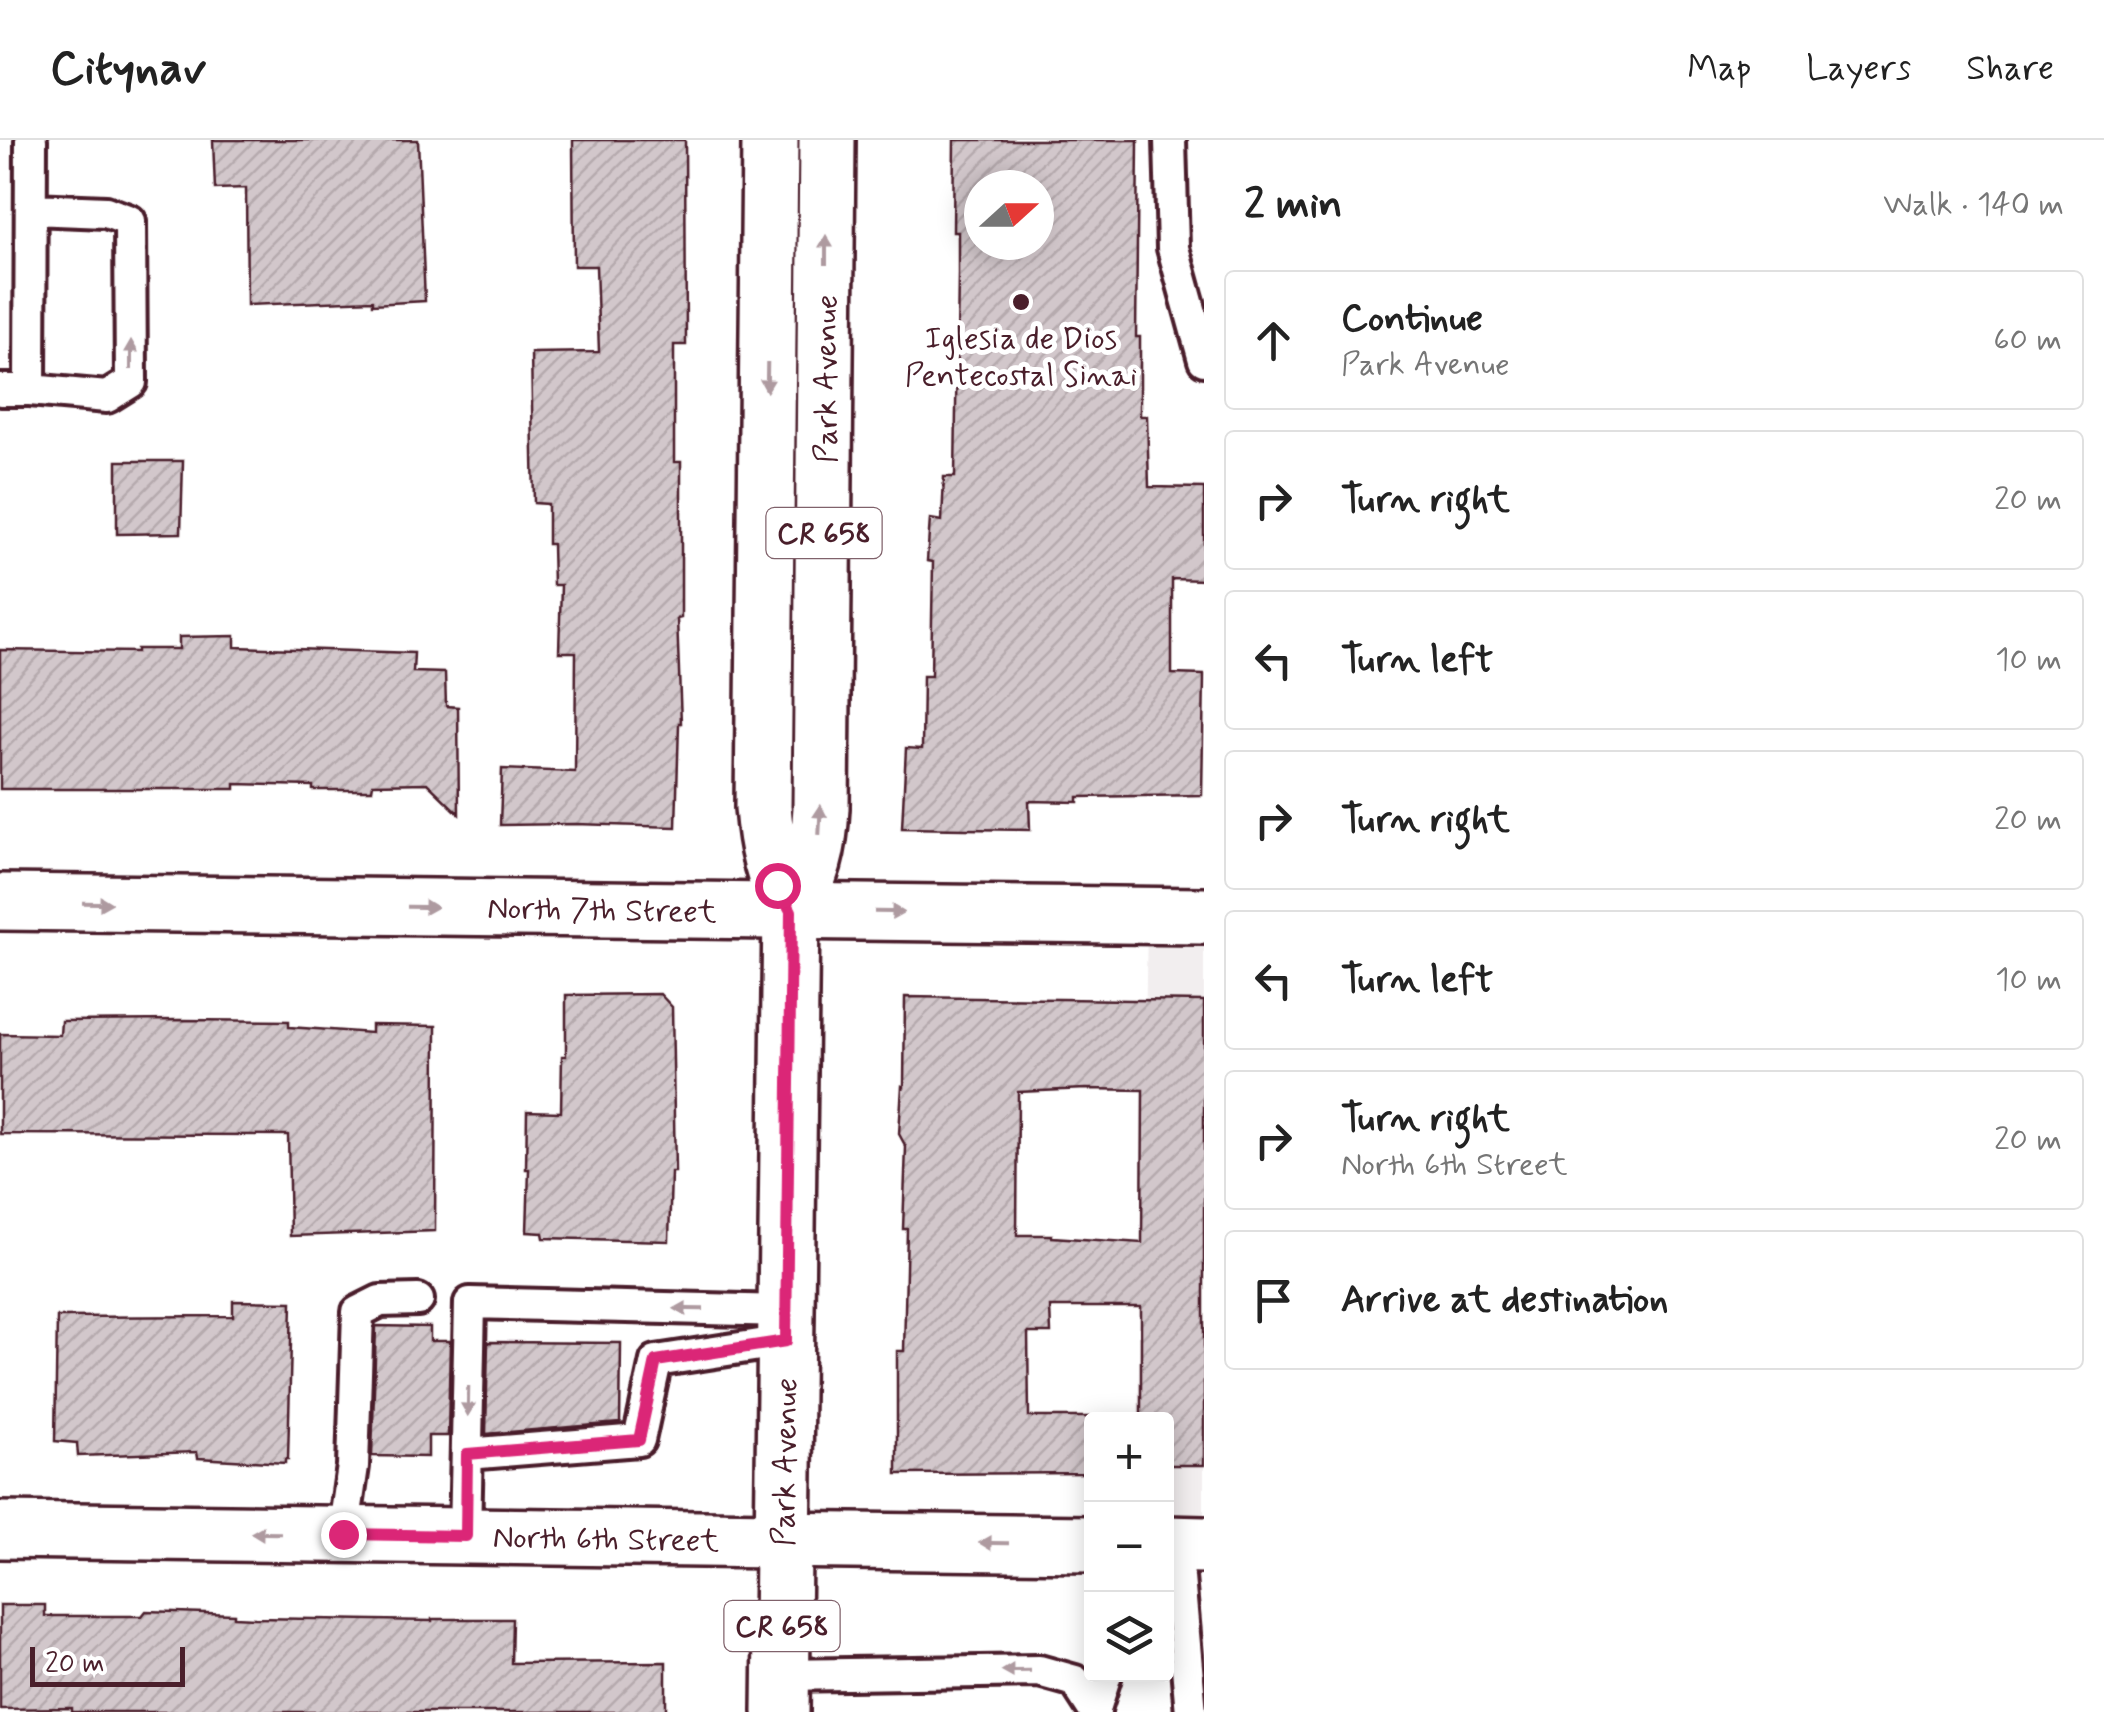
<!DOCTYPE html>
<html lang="en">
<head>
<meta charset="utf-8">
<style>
	:root { --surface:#fff; --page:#f2f2f2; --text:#222; --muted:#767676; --line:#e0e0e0 }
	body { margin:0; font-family:Mynerve,sans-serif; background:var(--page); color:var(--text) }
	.controls { position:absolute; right:30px; bottom:30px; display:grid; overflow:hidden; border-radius:10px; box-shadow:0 5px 25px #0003 }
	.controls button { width:90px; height:90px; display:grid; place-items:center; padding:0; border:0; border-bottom:2px solid var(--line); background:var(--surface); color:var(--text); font:50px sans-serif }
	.compass { position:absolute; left:964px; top:30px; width:90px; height:90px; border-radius:50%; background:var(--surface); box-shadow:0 5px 25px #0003; rotate:69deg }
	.scale { position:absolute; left:30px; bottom:25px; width:155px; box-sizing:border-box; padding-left:10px; border:5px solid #4a1f2b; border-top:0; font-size:28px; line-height:35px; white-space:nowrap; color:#4a1f2b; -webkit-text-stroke:8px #fff; paint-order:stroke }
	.stop { position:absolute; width:30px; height:30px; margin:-22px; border:8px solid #db2777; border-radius:50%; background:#fff }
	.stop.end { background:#db2777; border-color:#fff; box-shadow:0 2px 10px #0008 }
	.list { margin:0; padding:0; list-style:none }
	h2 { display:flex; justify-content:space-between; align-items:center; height:130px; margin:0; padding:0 40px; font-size:42px }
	h2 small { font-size:32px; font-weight:400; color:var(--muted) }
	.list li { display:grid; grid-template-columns:65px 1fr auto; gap:30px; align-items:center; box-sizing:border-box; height:140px; margin:0 20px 20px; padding:0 20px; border:2px solid var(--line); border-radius:10px }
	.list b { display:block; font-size:38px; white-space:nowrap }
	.list p { margin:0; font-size:32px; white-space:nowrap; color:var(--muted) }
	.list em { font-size:32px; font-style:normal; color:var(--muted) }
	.icon { flex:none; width:55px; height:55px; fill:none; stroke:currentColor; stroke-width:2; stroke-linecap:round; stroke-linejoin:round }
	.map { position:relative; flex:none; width:1204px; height:1572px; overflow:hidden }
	header { display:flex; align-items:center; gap:60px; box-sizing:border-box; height:140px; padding:0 50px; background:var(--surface); border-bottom:2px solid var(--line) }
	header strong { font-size:48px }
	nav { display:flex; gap:55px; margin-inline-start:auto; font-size:35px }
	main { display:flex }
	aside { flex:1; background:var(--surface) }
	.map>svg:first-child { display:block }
	.built { fill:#f2eeef }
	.building { fill:url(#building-hatch); stroke:#4a1f2b; stroke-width:2.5; fill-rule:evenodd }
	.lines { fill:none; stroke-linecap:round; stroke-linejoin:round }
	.service-casing { stroke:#4a1f2b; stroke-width:38 }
	.minor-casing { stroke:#4a1f2b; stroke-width:62 }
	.primary-casing { stroke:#4a1f2b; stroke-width:62 }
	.service { stroke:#fff; stroke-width:30 }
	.minor { stroke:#fff; stroke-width:55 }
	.primary { stroke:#fff; stroke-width:55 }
	.oneway { fill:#ae9aa0 }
	.route { stroke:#db2777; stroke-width:12 }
	.poi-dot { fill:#4a1f2b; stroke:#fff; stroke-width:4 }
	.labels { text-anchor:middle; stroke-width:10; stroke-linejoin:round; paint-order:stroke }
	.shield { fill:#fff; stroke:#80626b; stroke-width:2.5 }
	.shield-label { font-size:30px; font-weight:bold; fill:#4a1f2b }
	.poi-label { font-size:32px; fill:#4a1f2b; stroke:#fff }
	.street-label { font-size:32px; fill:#4a1f2b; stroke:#fff }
</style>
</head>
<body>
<header>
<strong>Citynav</strong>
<nav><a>Map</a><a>Layers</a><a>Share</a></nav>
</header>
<main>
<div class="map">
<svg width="1204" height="1572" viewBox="0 0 1204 1572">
	<defs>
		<pattern id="building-hatch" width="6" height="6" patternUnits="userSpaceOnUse" patternTransform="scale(2.5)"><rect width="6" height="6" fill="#d2c7cb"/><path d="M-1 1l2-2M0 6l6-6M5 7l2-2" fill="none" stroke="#b6aaae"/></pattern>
	</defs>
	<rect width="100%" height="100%" fill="#fff"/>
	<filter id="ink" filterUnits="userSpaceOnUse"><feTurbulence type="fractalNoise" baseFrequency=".01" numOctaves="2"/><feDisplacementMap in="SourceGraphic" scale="20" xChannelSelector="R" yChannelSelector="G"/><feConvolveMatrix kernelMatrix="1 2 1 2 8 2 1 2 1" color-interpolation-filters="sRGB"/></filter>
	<g filter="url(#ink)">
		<!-- built -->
		<path class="built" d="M1147 785 1204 786V1397L1167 1396 1166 1280 1138 1279Z"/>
		<!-- building -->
		<path class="building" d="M213 0H418L425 161 373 164V160L247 165 246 48 215 49Z
			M573 0H685L686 205H674V322H681V478L677 479 681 583H679L676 687 575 684 500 685 502 629 575 632 576 512H559L561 445H553L552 404H548V364L534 363 531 213 599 212 596 126H574Z
			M954 0H1138L1136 197H1140V276H1147L1149 347 1204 348V440L1172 439V534L1204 535 1202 655 1078 657V662L1029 661 1030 690 902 688 906 608 922 609 923 536H931L933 422 927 421 930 379 942 381 944 337H955L958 133V92H953ZM979 45H1039V105H979Z
			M117 321H183L181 393 117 394Z
			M235 496V507L414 513 413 532 445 533 446 566 458 567 459 674 427 643 373 644 372 650H313V646L235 644V649H0V510L137 512V509H179V497Z
			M660 854 672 867 675 1032H671L669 1101 544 1098 543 1093 527 1092 529 1029H526L527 971 561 972 562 916H566V855Z
			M905 857 1204 861V1325H1166V1280H1092V1333L897 1334V1211H904L907 1089H903L906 1007 899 994 902 946 904 947ZM1086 949 1143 950 1142 1103 1052 1097V1095H1017L1018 952ZM1050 1167H1141V1277H1029L1028 1193H1051Z
			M179 880 289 881V887L371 893V885L436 886 435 1091 290 1096 288 995 0 994V894L60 895 61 881Z
			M233 1161 292 1162 288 1319H285V1323L198 1318 197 1312 78 1316 77 1303 55 1301 57 1177 233 1176Z
			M376 1186 430 1187V1201H450L448 1296H428V1317L372 1316Z
			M488 1202 621 1203 620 1283 486 1294Z
			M0 1465H45V1476H142L146 1471 234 1474V1477L255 1478 432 1481V1479H512L511 1523 666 1522V1572H72V1568L0 1569Z"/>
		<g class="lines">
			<!-- service casing -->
			<g class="service-casing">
				<path id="service" d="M1170 0 1173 108 1204 220
					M0 250H30L31 0
					M30 250 107 257 131 242 130 81 106 72 32 69
					M467 1314 639 1300 656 1221 786 1201
					M343 1394 353 1326 358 1172 380 1161 418 1160
					M465 1396 470 1163 786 1171
					M1176 1404 1191 1572
					M782 1535 1039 1531 1075 1541 1095 1572
					M1095 1569 1106 1534"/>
			</g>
			<!-- minor casing -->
			<g class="minor-casing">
				<path id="minor" d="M0 762 1204 776
					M0 1390 1092 1404
					M1166 1404 1204 1405"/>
			</g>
			<!-- primary casing -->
			<g class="primary-casing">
				<path id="primary" d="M770 0 763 667C766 705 773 737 791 771L781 1572
					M791 771C812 736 819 709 821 668L827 0"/>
			</g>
			<!-- service -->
			<use href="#service" class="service"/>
			<!-- minor -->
			<use href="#minor" class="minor"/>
			<!-- primary -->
			<use href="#primary" class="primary"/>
		</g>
		<!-- one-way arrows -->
		<defs><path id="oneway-solid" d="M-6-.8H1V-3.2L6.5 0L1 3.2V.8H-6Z" transform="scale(2.5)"/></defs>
		<g class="oneway">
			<use href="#oneway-solid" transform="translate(826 110) rotate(-90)"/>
			<use href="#oneway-solid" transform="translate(131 215) rotate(-90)"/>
			<use href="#oneway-solid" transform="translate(767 237) rotate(91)"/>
			<use href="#oneway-solid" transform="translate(820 680) rotate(-87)"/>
			<use href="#oneway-solid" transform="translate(97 763) rotate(1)"/>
			<use href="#oneway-solid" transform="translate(422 767) rotate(1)"/>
			<use href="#oneway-solid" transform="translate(889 772) rotate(1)"/>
			<use href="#oneway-solid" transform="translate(689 1169) rotate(-179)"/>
			<use href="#oneway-solid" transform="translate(468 1261) rotate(91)"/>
			<use href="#oneway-solid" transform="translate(266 1393) rotate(-179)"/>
			<use href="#oneway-solid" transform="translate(994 1403) rotate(-179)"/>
			<use href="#oneway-solid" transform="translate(1016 1531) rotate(179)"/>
		</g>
	</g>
	<g class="lines" filter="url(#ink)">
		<!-- route -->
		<path class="route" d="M343 1394 466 1396 467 1314 639 1300 656 1221 786 1201 791 771 777 745"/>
	</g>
	<!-- markers -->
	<circle class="poi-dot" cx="1021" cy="162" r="10"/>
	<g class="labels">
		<!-- shield labels -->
		<g class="shield">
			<rect x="766.5" y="368" width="115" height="50" rx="8"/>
			<rect x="724.5" y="1461" width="115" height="50" rx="8"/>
		</g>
		<g class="shield-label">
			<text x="824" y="403">CR 658</text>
			<text x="782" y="1496">CR 658</text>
		</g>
		<!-- poi labels -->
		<g class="poi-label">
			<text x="1021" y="208">Iglesia de Dios<tspan x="1021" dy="37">Pentecostal Sinai</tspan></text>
		</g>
		<!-- street labels -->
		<g class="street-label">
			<text transform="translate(825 239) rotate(-90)" y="11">Park Avenue</text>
			<text transform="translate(602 769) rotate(1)" y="11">North 7th Street</text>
			<text transform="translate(784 1322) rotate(-89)" y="11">Park Avenue</text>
			<text transform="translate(606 1398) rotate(1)" y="11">North 6th Street</text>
		</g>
	</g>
</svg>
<div class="controls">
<button>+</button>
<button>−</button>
<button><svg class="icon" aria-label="layers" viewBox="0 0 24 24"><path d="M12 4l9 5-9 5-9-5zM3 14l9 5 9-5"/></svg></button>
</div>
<svg class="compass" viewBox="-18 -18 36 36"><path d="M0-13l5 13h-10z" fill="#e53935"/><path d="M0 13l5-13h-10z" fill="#767676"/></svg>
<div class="scale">20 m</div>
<div class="stop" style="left:777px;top:745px"></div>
<div class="stop end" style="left:343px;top:1394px"></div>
</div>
<aside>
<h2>2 min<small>Walk · 140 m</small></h2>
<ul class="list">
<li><svg class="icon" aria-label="ahead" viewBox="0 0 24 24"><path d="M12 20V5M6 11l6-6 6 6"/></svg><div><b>Continue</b><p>Park Avenue</p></div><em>60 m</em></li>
<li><svg class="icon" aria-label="right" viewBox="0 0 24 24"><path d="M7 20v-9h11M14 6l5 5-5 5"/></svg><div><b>Turn right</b></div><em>20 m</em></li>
<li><svg class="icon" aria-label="left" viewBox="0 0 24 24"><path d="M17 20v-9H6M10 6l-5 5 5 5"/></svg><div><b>Turn left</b></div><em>10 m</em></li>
<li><svg class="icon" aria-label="right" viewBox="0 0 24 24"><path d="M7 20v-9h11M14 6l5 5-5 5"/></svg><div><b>Turn right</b></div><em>20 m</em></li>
<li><svg class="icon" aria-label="left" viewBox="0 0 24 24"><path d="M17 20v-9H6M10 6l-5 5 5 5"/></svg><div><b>Turn left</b></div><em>10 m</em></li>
<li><svg class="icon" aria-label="right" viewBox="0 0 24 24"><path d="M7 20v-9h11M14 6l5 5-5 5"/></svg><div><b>Turn right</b><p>North 6th Street</p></div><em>20 m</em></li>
<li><svg class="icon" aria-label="arrive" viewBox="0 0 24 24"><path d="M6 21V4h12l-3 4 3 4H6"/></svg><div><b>Arrive at destination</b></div></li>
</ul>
</aside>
</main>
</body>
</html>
